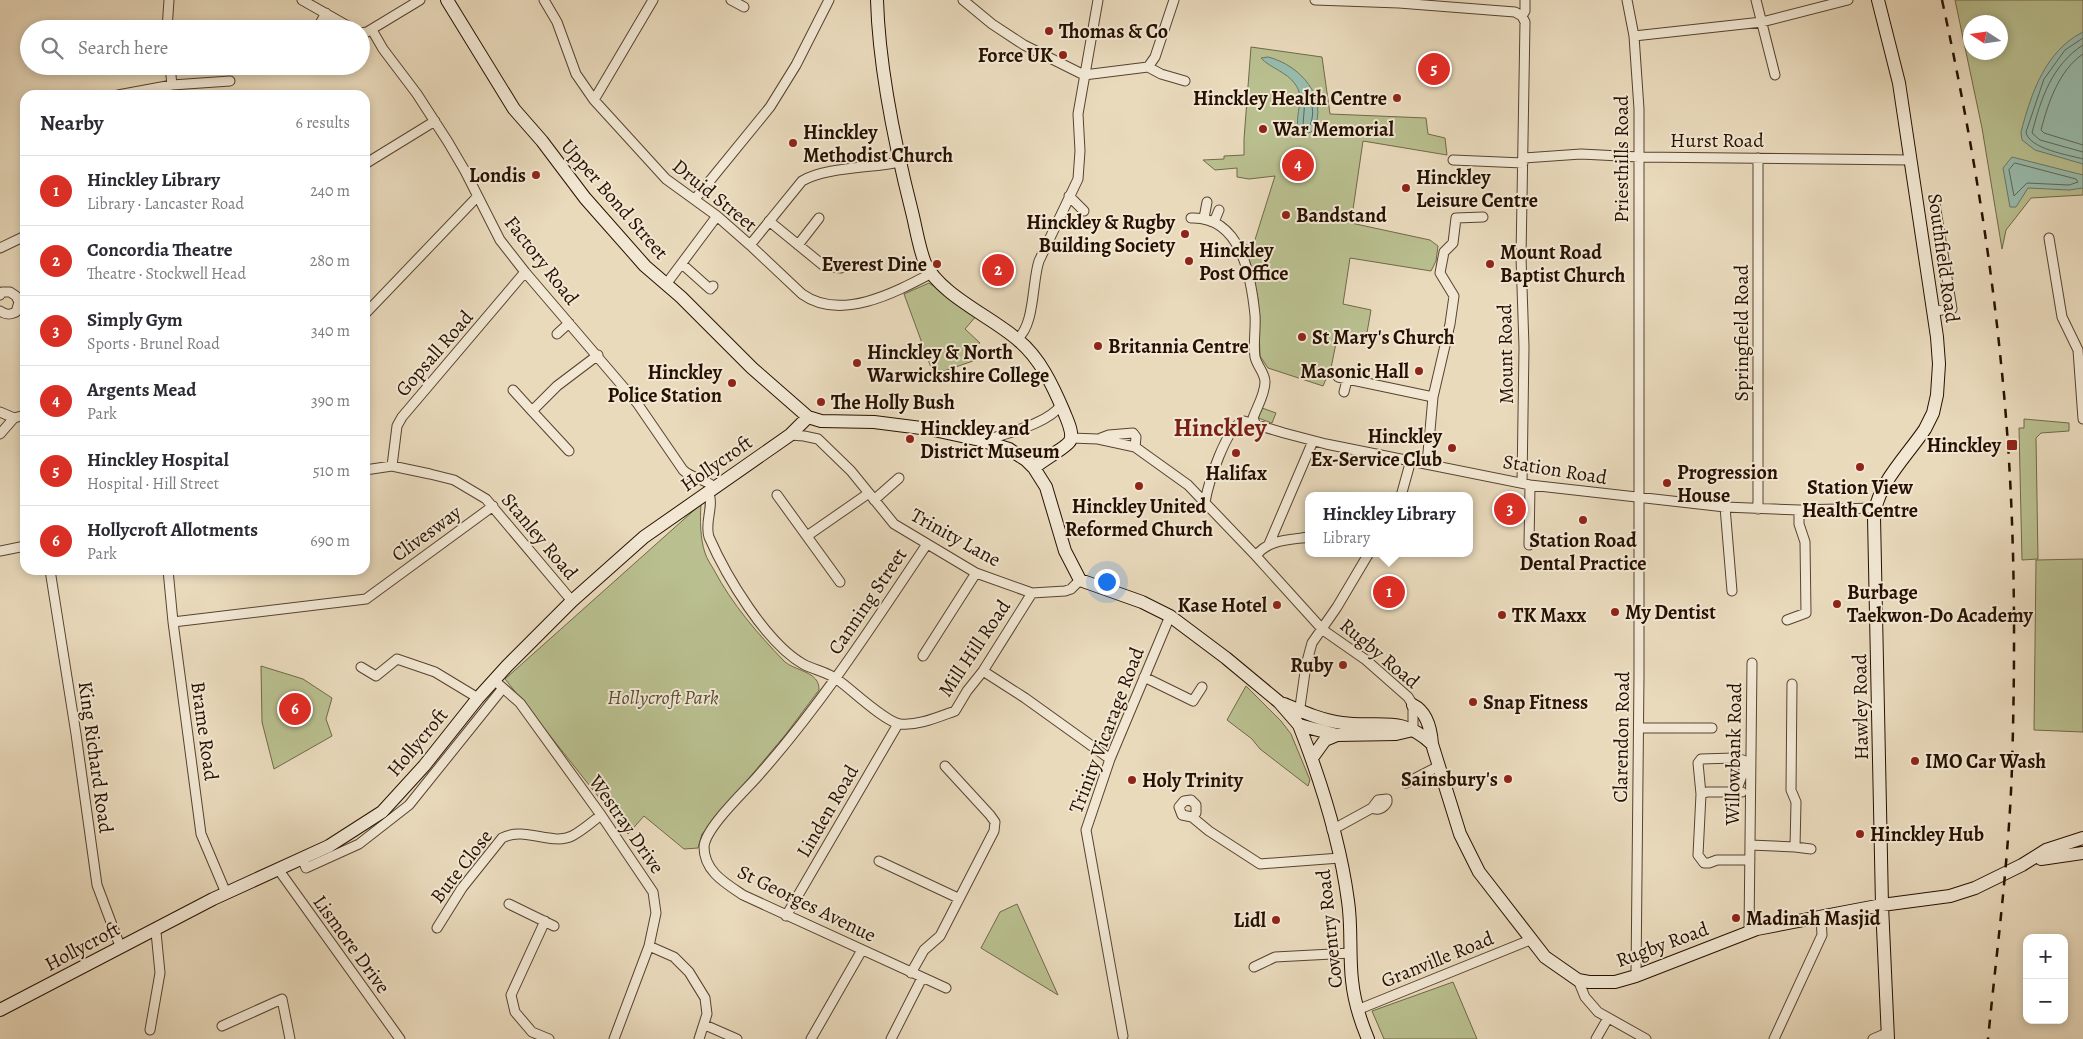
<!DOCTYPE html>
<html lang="en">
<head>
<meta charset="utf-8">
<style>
	:root { --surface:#fff; --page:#f2f2f3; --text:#2b2b33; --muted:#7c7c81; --line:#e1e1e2; --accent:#d93025 }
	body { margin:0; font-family:Alegreya,serif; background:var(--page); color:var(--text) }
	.controls { position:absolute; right:15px; bottom:15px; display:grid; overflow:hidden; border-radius:10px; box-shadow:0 2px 8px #0003 }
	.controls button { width:45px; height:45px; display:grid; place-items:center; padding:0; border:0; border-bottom:1px solid var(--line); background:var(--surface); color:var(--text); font:25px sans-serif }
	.compass { position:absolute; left:1963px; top:15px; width:45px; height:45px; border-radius:50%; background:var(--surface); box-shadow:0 2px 8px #0003; rotate:282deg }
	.you { position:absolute; left:1106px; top:581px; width:18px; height:18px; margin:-12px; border:4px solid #fff; border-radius:50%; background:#1a73e8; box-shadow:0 0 0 8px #1a73e833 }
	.badge { display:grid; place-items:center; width:32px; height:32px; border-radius:50%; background:var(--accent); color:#fff; font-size:16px; font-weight:700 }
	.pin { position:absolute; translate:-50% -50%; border:2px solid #fff; box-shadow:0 1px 5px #0006 }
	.popup { position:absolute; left:1305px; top:492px; width:168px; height:65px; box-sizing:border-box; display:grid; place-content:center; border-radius:10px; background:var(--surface); filter:drop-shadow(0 1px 4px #0005); font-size:16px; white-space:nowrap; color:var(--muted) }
	.popup b { font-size:19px; color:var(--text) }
	.popup::after { content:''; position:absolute; left:50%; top:100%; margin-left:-10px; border:10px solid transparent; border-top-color:var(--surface) }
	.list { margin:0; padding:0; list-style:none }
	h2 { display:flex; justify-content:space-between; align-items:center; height:65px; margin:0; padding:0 20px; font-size:21px }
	h2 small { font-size:16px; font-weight:400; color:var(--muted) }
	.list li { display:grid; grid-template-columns:32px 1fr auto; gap:15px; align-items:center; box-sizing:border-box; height:70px; padding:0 20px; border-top:1px solid var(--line) }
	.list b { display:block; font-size:19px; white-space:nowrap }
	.list p { margin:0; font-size:16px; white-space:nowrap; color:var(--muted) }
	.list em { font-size:16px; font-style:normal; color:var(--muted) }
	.icon { flex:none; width:28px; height:28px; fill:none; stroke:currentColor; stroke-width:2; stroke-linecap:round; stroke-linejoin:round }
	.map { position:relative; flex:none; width:2083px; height:1039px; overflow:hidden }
	.search { position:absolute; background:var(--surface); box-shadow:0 2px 8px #0003; left:20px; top:20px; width:350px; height:55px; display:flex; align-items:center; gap:12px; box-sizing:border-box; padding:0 18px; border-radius:28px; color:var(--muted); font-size:19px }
	.panel { position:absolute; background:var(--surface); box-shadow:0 2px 8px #0003; left:20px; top:90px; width:350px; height:485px; border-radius:15px }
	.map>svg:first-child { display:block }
	.green { fill:#b9bf8f; stroke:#706848; fill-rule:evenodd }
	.water { fill:#98bbac; stroke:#6b7768 }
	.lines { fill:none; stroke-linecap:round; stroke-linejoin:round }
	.shore { stroke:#606656; stroke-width:1 }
	.street-casing { stroke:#584230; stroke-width:11 }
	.secondary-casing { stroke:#271001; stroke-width:14 }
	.street { stroke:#f1e7d3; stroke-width:9 }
	.secondary { stroke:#f1e7d3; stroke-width:12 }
	.rail { stroke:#271001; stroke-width:2.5; stroke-dasharray:9 9; stroke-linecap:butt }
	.poi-dot { fill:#8f2418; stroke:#f1e7d3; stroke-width:2 }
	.labels { text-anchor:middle; stroke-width:4; stroke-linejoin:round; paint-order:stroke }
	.poi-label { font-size:20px; font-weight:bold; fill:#271001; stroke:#f1e7d3; text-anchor:start }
	.street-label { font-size:20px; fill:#271001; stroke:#f1e7d3 }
	.park-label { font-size:20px; font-style:italic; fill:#5a4d33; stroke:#f1e7d3 }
	.district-label { font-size:25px; font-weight:bold; fill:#7a1f14; stroke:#f1e7d3 }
</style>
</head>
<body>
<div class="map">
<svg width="2083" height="1039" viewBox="0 0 2083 1039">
	<rect width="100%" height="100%" fill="#e9dabc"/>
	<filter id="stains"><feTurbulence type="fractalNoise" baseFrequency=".004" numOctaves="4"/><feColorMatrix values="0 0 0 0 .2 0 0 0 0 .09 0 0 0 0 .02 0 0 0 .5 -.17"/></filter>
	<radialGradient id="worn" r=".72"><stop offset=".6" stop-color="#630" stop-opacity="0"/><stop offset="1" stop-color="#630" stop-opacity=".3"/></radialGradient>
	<!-- green -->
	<path class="green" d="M1955 0H2083V195L2031 198 2006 230 2002 249 1982 128ZM1970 22H2000V52H1970Z
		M1251 47 1322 57 1330 114 1426 118 1428 134 1445 138 1447 155 1363 141 1351 223 1430 240 1438 246 1436 261 1431 271 1350 258 1343 304 1371 310 1365 344 1337 338 1331 368 1323 386 1268 368 1260 356 1258 299 1246 245 1253 246 1275 176 1249 179 1237 177V168L1215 170 1203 160 1224 159V156L1244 155V139Z
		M929 283 977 315 965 329 980 343 968 346 973 361 947 370 933 373 904 294Z
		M1262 408 1276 413 1272 423 1258 418Z
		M2024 419 2069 423V431L2041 433 2036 438 2038 559 2022 560 2019 428H2024Z
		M701 504C700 520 700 538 705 553 707 559 711 565 714 570 732 604 757 633 784 661 794 671 820 671 819 690L786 734 702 834 698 848 684 849 644 816 628 834 505 679Z
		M2083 559V732L2034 730 2036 560Z
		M261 666 303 679 332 698 326 719 332 736 274 769 262 722Z
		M1246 686 1281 721 1291 734 1310 780 1308 786 1260 749 1252 739 1227 720Z
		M1017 904 1058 995 981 948 1000 912Z
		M1453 982 1477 1039H1384L1372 1011Z"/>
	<!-- water -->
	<path class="water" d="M2083 32V164L2035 150 2022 140 2021 132C2031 94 2045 51 2083 32Z
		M1268 57C1300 65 1330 98 1313 131L1306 134 1300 133C1292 117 1307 99 1295 84 1287 72 1270 68 1261 58Z
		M2012 157 2083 175V188L2069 190 2028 188 2016 207H2010L2003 168Z"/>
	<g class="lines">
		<!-- shore -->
		<path class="shore" d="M2083 38 2065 50 2044 79 2026 132C2029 149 2069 155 2083 159
			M2083 45C2052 65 2041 98 2032 133L2040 140 2083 152
			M2083 54C2059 70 2048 103 2041 130L2044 133 2083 145
			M1308 97C1314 105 1314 118 1309 127L1305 129 1303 125 1305 99Z
			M2015 163 2076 179 2078 182 2069 185 2027 183 2014 196 2009 170Z"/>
		<!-- street casing -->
		<g class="street-casing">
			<path id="street" d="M302 0 353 29
				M544 0 557 22 576 74 594 100 666 179 717 216 750 245 802 294C841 322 896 292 932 273
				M731 0 744 7
				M963 0 992 24 1024 45 1084 75 1148 67
				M1315 0 1399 3 1515 12 1522 16
				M1627 0 1634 36 1639 109V676L1636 976
				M1756 0 1775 75
				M1522 16 1525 22 1521 257 1524 347 1522 483
				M1522 16 1525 11V0
				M167 29 169 0
				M317 29 326 13
				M372 30 383 49 417 94 448 142 465 171 500 240 525 272 637 403 683 470C692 479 706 479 714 487
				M361 33 367 32 420 0
				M1634 36 1762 22 1848 0
				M1148 67 1155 57 1174 0
				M1148 67 1161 74 1185 81
				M172 85 230 81
				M118 95 172 85 170 66
				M594 100 653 0
				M1523 158 1581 154 1639 157 1910 160
				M1453 160 1523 163
				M365 164 435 121
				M1069 196 1084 211
				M695 199 770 107 796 65 829 0
				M1191 218C1241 216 1251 276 1255 315 1256 329 1253 344 1255 357 1257 366 1265 373 1265 382 1265 394 1257 407 1253 418L1255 423
				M1204 218 1207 202
				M769 221 824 266 841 268
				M1214 222 1219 210
				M2049 238 2062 317 2078 350 2083 419
				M750 245 802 181C825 167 872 168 900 162
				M798 245 819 218
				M0 248 25 236
				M682 264 710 289 713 286
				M667 283 717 216
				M0 295 2 292H10L16 296 19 302 16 312C10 315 6 315 0 311
				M1933 311 1952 309 1935 204
				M365 314 477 197
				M557 334 569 323
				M1017 339C1035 326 1032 281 1039 261L1078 179 1080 151 1078 114 1098 0
				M1339 373 1338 377 1433 397
				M513 390 532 411
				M1344 392 1347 380
				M0 412 14 418
				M0 434 14 418 25 415
				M790 435 804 436 818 439 851 471 894 524 976 573 1032 593 1065 591 1071 589 1080 580
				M1071 438 1098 439 1135 447 1188 485 1256 556 1323 630 1366 660 1408 697 1413 705V730
				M1101 438 1109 435 1133 433 1136 437 1135 447
				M984 441C1006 433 1048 424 1061 405
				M569 451 532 411 557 386 598 355
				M1427 464 1433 397 1450 324 1454 296 1440 273 1444 252 1453 243 1456 218 1483 217
				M392 466 397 426 402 417 525 272
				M365 470 392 466 430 474 454 480 486 499 572 601
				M708 492C715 505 704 522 709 537 726 576 766 643 803 664 814 670 828 672 838 680 851 689 885 722 900 724 918 726 938 717 955 711L967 691 983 671 1032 593
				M777 495 840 582
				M1401 496 1411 460
				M874 500 899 478
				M1205 502C1208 485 1226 425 1244 421L1284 433 1326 444 1530 485 1725 507 1799 510 1875 508
				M1725 507 1732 591
				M1758 509V158
				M807 536 869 493
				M927 544C874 623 822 704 758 776 745 791 705 828 704 847 704 871 725 883 743 895L946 988
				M1269 544 1313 441
				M1529 545 1530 485
				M0 551 25 546
				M1256 556C1268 539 1290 540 1309 537
				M50 570 76 734 97 885 120 946
				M168 570 173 622 201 834 226 893
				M1787 620 1806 613 1805 542 1799 524V510
				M173 622 366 599 493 506
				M923 656 976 573
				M361 667 376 676 397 659 435 672 478 698
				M983 671 1025 698 1110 759
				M1144 677 1193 701 1202 687
				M494 680 520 703 601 815 653 892 656 913 649 946 614 1039
				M1299 714 1306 665 1312 643 1337 607 1369 553
				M1639 728H1712
				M1406 783 1439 766
				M1742 792H1707L1701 794 1698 855 1704 863H1709L1717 860H1750
				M1701 794 1698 763 1701 759 1734 758 1743 760 1744 770 1736 792
				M1192 817 1196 813V805L1191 800 1184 801 1179 807 1182 815 1192 817 1209 831 1260 864 1340 858
				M1332 830 1372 808C1378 811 1384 808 1387 802V799L1378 800 1372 808
				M1750 845 1795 847 1796 802 1791 790 1792 684
				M1795 847 1811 849
				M302 858 306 868 359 844 409 805 503 688
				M879 861 958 898
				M278 869 400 1039
				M509 904 554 926
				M786 916 898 724
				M545 921 511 995 515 1012 532 1032 549 1039
				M437 928 462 888 502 838C524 826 552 846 572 836 582 831 592 822 601 815
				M1749 932 1752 663
				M649 946 674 957 689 972 705 998 707 1014 699 1039
				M1254 967 1275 957 1351 953
				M911 973 924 950 940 936 994 831 995 822 990 815 945 766
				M1578 980 1585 997 1598 1012 1646 1039
				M1357 1010 1530 940
				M705 1025 737 1039
				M222 1026 282 999 290 1039
				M150 1030 160 973 156 932 154 929
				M1123 1036 1086 830 1110 759 1170 616
				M811 1039 862 950
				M891 1039 922 978
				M1596 1039 1608 1018
				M1774 1039 1822 935 1821 917
				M1873 1039 1887 1033"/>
		</g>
		<!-- secondary casing -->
		<g class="secondary-casing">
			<path id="secondary" d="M447 0 514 109 542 141 585 198 645 266 681 297 752 368 808 417 821 421 874 422 929 429 980 440 1009 449 1026 460 1034 468 1046 487 1065 551 1080 580 1142 602 1170 616 1226 658 1279 702 1299 725 1337 735 1396 734 1413 730
				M877 0C879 70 895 145 912 212 916 228 919 248 925 263 940 295 992 317 1018 340 1040 358 1053 386 1064 412 1067 420 1074 433 1070 441 1067 447 1041 461 1034 468
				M1878 0 1899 83 1937 337 1939 364 1937 395 1933 413 1925 429C1907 456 1877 484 1874 517L1882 905 1888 1039
				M1284 704C1303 712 1321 720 1342 723 1379 728 1402 715 1432 744L1460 834 1479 872 1545 957 1578 980 1589 982H1615L1636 976 1757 929 1882 905 1950 896 1975 888 2022 865 2046 850 2083 838
				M1413 705C1427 712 1431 730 1432 744
				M1299 725C1321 781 1340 841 1348 901 1352 927 1349 954 1352 980 1354 1001 1360 1020 1368 1039
				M1312 758 1325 740 1337 735
				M2041 859 2083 853
				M0 1010 213 899 329 846 382 812 424 766 478 698 507 666 572 601 644 537 790 435 808 417"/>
		</g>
		<!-- street -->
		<use href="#street" class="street"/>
		<!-- secondary -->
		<use href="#secondary" class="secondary"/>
		<!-- rail -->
		<path class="rail" d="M1942 0C1968 120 1989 241 2001 363 2015 497 2016 632 2012 767 2009 858 1997 948 1988 1039"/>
	</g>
	<!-- markers -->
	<g class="poi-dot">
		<circle cx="1049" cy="31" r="5"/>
		<circle cx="1063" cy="55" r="5"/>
		<circle cx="1397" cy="98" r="5"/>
		<circle cx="1263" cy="129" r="5"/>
		<circle cx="793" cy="143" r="5"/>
		<circle cx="536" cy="175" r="5"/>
		<circle cx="1406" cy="188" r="5"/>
		<circle cx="1286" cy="215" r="5"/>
		<circle cx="1185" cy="234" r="5"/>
		<circle cx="1189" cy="261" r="5"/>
		<circle cx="937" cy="264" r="5"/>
		<circle cx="1490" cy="264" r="5"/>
		<circle cx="1302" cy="337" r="5"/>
		<circle cx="1098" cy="346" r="5"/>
		<circle cx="857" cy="363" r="5"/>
		<circle cx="1419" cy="371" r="5"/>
		<circle cx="732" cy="383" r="5"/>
		<circle cx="821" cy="402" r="5"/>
		<circle cx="910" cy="439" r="5"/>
		<rect x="2006" y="439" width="12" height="12" rx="2.5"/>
		<circle cx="1452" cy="448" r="5"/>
		<circle cx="1236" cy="453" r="5"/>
		<circle cx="1860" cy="467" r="5"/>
		<circle cx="1667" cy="483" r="5"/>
		<circle cx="1139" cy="486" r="5"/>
		<circle cx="1583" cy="520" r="5"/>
		<circle cx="1837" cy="604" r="5"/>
		<circle cx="1277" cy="605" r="5"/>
		<circle cx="1615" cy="612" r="5"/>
		<circle cx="1502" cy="615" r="5"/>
		<circle cx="1343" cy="665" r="5"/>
		<circle cx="1473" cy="702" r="5"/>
		<circle cx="1915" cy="761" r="5"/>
		<circle cx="1508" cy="779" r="5"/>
		<circle cx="1132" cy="780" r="5"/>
		<circle cx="1860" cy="834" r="5"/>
		<circle cx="1736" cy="918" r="5"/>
		<circle cx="1276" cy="920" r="5"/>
	</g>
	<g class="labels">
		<!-- poi labels -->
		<g class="poi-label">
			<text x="1059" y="38">Thomas &amp; Co</text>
			<text x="1053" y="62" text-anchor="end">Force UK</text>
			<text x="1387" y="105" text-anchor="end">Hinckley Health Centre</text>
			<text x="1273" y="136">War Memorial</text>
			<text x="803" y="139">Hinckley<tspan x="803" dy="23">Methodist Church</tspan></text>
			<text x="526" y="182" text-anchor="end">Londis</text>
			<text x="1416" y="184">Hinckley<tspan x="1416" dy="23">Leisure Centre</tspan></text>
			<text x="1296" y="222">Bandstand</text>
			<text x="1175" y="229" text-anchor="end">Hinckley &amp; Rugby<tspan x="1175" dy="23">Building Society</tspan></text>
			<text x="1199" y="257">Hinckley<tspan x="1199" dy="23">Post Office</tspan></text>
			<text x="1500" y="259">Mount Road<tspan x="1500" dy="23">Baptist Church</tspan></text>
			<text x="927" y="271" text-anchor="end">Everest Dine</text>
			<text x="1312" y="344">St Mary's Church</text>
			<text x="1108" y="353">Britannia Centre</text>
			<text x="867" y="359">Hinckley &amp; North<tspan x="867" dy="23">Warwickshire College</tspan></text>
			<text x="1409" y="378" text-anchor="end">Masonic Hall</text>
			<text x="722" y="379" text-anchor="end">Hinckley<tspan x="722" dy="23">Police Station</tspan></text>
			<text x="831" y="409">The Holly Bush</text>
			<text x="920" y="435">Hinckley and<tspan x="920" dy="23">District Museum</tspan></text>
			<text x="1442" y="443" text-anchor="end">Hinckley<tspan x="1442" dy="23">Ex-Service Club</tspan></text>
			<text x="2001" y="452" text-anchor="end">Hinckley</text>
			<text x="1677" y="479">Progression<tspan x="1677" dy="23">House</tspan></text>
			<text x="1236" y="480" text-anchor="middle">Halifax</text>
			<text x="1860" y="494" text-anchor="middle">Station View<tspan x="1860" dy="23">Health Centre</tspan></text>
			<text x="1139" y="513" text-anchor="middle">Hinckley United<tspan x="1139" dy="23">Reformed Church</tspan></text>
			<text x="1583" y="547" text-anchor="middle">Station Road<tspan x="1583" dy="23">Dental Practice</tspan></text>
			<text x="1847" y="599">Burbage<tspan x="1847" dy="23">Taekwon-Do Academy</tspan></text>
			<text x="1267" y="612" text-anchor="end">Kase Hotel</text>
			<text x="1625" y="619">My Dentist</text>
			<text x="1512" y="622">TK Maxx</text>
			<text x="1333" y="672" text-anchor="end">Ruby</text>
			<text x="1483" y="709">Snap Fitness</text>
			<text x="1925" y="768">IMO Car Wash</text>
			<text x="1498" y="786" text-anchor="end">Sainsbury's</text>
			<text x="1142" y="787">Holy Trinity</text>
			<text x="1870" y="841">Hinckley Hub</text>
			<text x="1746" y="925">Madinah Masjid</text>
			<text x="1266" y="927" text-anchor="end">Lidl</text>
		</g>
		<!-- street labels -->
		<g class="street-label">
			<text x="1717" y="147">Hurst Road</text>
			<text transform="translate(1621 159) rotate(-90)" y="7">Priesthills Road</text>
			<text transform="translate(715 195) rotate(39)" y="7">Druid Street</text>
			<text transform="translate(615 199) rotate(49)" y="7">Upper Bond Street</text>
			<text transform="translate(1944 258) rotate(82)" y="7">Southfield Road</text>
			<text transform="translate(542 260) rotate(52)" y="7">Factory Road</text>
			<text transform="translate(1741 333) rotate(-90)" y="7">Springfield Road</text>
			<text transform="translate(434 353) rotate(-49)" y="7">Gopsall Road</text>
			<text transform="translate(1505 354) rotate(-91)" y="7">Mount Road</text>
			<text transform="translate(716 463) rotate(-35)" y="7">Hollycroft</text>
			<text transform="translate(1555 469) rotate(9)" y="7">Station Road</text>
			<text transform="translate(426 533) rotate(-36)" y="7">Clivesway</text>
			<text transform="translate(540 536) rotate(50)" y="7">Stanley Road</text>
			<text transform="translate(956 537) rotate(29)" y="7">Trinity Lane</text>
			<text transform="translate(867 601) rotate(-56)" y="7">Canning Street</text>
			<text transform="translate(974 648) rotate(-56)" y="7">Mill Hill Road</text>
			<text transform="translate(1380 653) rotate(40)" y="7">Rugby Road</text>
			<text transform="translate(1860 707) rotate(-91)" y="7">Hawley Road</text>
			<text transform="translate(1106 730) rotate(-69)" y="7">Trinity Vicarage Road</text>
			<text transform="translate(205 731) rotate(82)" y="7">Brame Road</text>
			<text transform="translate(1621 737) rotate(-89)" y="7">Clarendon Road</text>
			<text transform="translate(417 742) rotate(-50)" y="7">Hollycroft</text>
			<text transform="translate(1733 754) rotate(-89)" y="7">Willowbank Road</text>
			<text transform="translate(96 757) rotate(82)" y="7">King Richard Road</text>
			<text transform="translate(827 811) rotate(-60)" y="7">Linden Road</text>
			<text transform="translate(627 824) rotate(55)" y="7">Westray Drive</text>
			<text transform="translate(461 866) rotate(-52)" y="7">Bute Close</text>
			<text transform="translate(807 903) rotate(26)" y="7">St Georges Avenue</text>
			<text transform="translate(1329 929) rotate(-96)" y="7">Coventry Road</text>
			<text transform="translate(352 944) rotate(54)" y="7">Lismore Drive</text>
			<text transform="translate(1662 944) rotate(-20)" y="7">Rugby Road</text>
			<text transform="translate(82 946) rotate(-28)" y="7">Hollycroft</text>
			<text transform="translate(1437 959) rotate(-22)" y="7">Granville Road</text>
		</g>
		<!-- park labels -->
		<g class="park-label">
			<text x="663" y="704">Hollycroft Park</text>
		</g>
		<!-- district labels -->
		<g class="district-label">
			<text x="1220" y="436">Hinckley</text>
		</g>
	</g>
	<rect width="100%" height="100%" filter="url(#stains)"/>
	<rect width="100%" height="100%" fill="url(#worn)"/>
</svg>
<div class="controls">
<button>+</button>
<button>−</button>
</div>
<svg class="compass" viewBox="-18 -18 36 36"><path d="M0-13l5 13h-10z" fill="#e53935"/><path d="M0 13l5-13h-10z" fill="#7c7c81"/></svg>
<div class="you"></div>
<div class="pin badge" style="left:1389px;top:592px">1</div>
<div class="popup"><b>Hinckley Library</b>Library</div>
<div class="pin badge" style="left:998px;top:270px">2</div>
<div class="pin badge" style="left:1510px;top:509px">3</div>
<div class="pin badge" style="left:1298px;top:165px">4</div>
<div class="pin badge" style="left:1434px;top:69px">5</div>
<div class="pin badge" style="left:295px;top:709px">6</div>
<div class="search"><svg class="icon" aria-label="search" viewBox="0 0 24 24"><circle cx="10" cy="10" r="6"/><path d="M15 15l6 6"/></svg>Search here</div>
<section class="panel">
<h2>Nearby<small>6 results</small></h2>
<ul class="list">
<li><span class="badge">1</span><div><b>Hinckley Library</b><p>Library · Lancaster Road</p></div><em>240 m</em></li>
<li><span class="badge">2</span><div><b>Concordia Theatre</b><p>Theatre · Stockwell Head</p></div><em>280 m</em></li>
<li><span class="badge">3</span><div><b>Simply Gym</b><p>Sports · Brunel Road</p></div><em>340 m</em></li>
<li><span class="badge">4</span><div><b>Argents Mead</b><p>Park</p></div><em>390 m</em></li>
<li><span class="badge">5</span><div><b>Hinckley Hospital</b><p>Hospital · Hill Street</p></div><em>510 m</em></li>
<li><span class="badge">6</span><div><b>Hollycroft Allotments</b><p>Park</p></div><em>690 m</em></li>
</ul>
</section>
</div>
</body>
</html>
